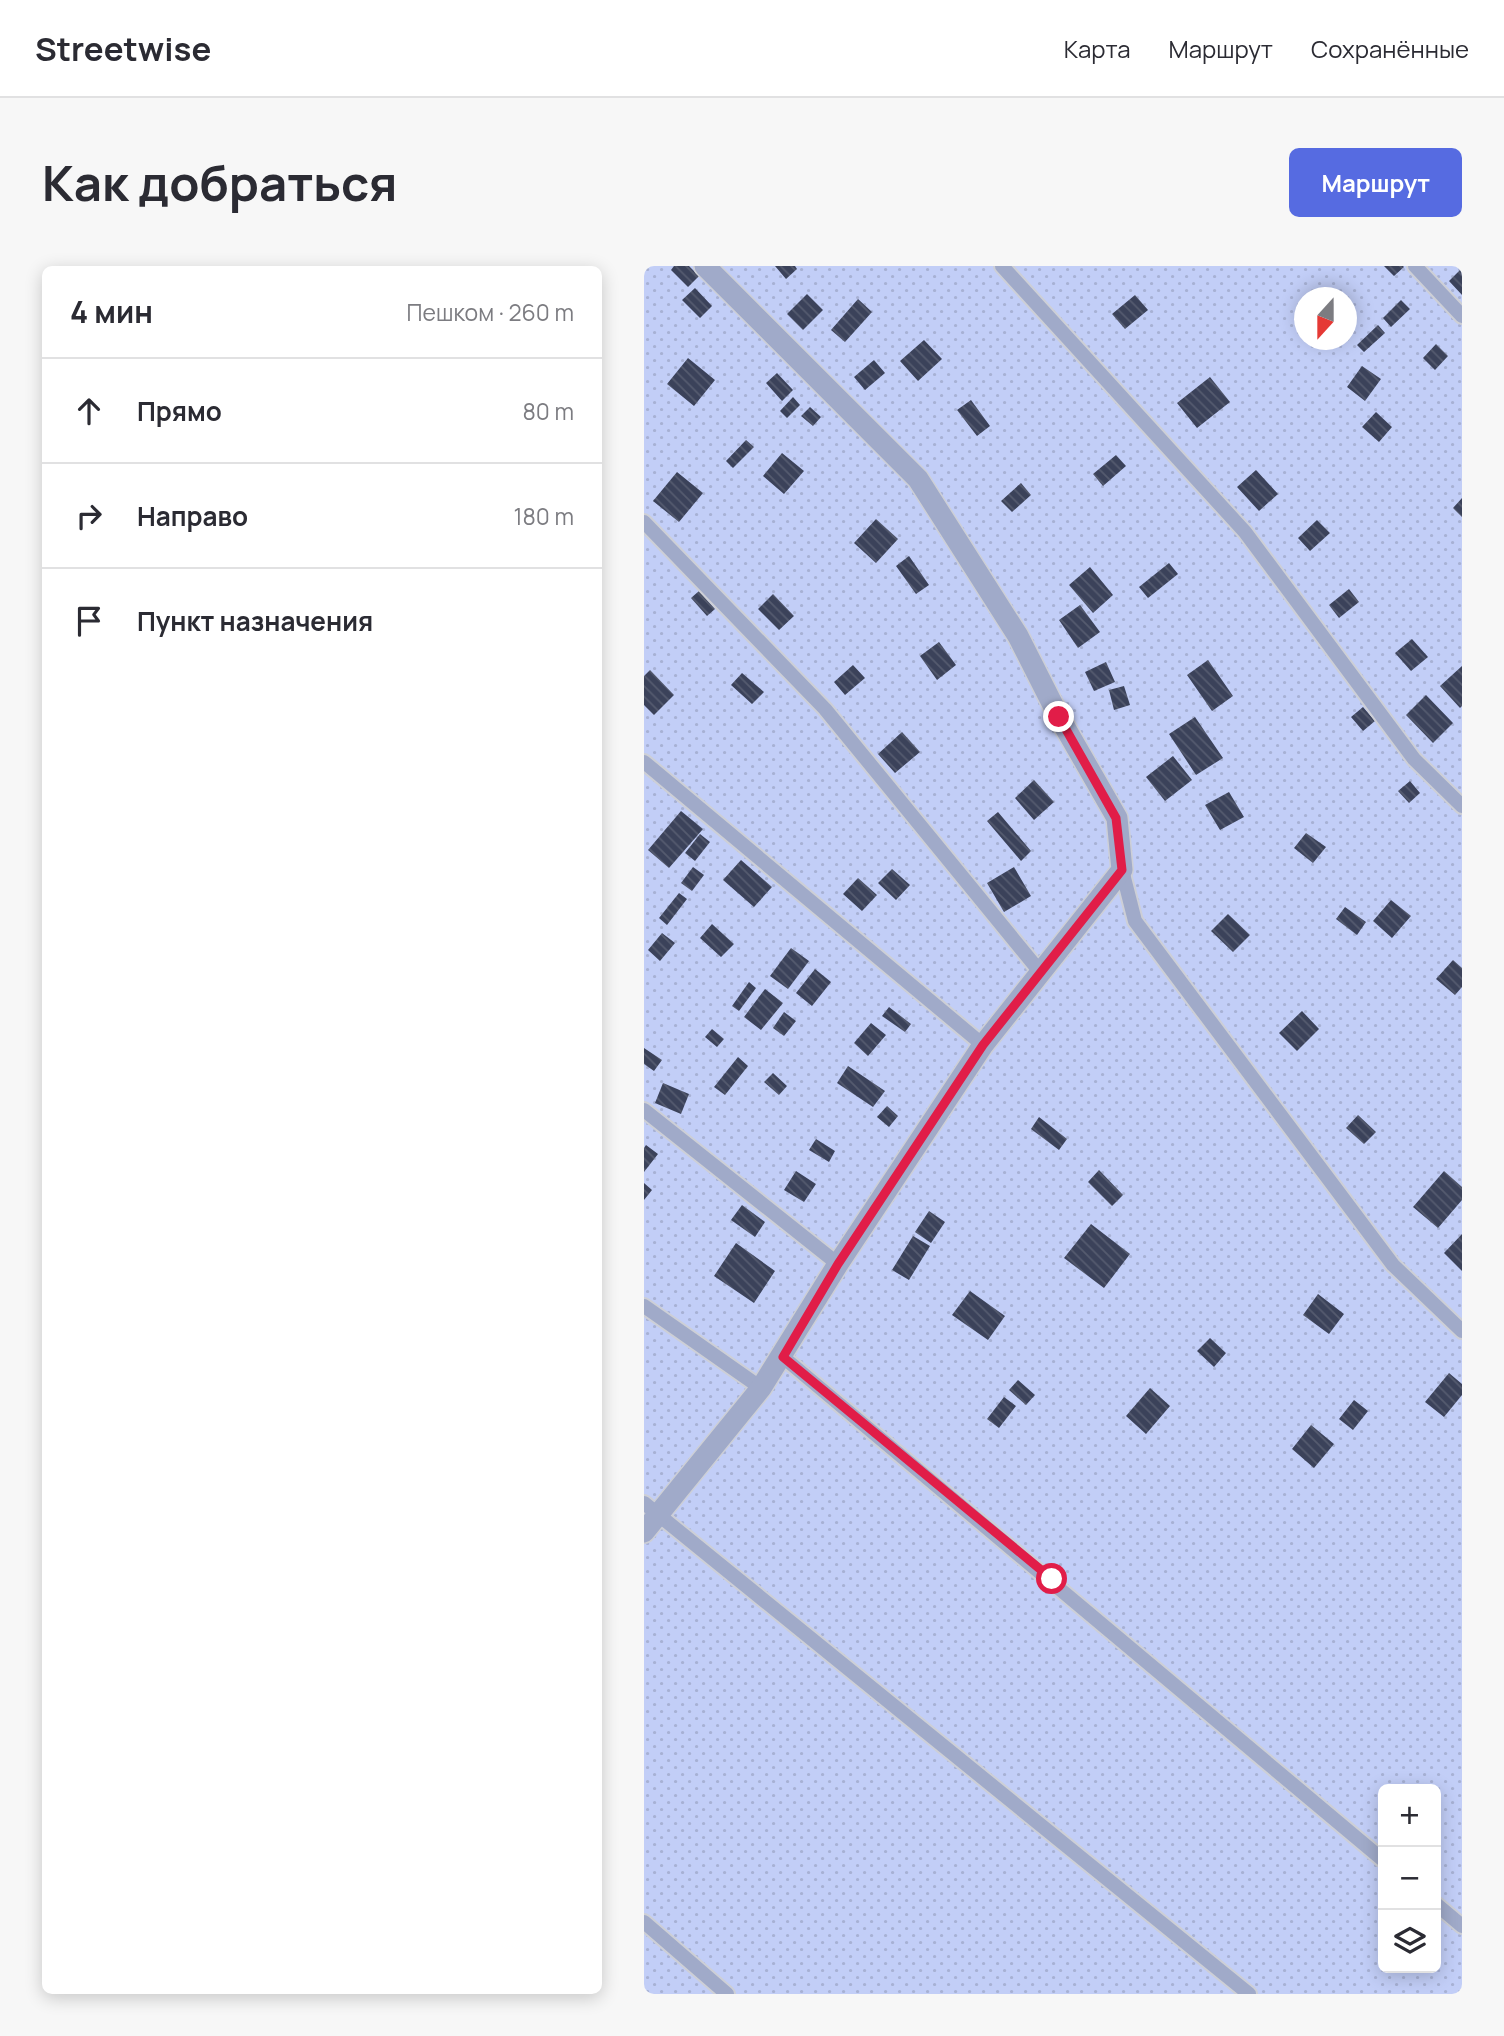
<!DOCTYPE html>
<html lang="ru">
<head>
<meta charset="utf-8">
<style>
	:root { --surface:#fff; --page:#f7f7f7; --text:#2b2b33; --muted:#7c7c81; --line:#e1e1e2; --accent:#566be1 }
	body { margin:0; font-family:Manrope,sans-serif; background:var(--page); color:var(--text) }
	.controls { position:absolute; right:21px; bottom:21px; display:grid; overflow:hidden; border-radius:10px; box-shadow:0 4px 18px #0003 }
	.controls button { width:63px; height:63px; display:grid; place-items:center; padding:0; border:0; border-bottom:2px solid var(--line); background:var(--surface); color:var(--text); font:35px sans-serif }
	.compass { position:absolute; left:650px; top:21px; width:63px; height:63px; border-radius:50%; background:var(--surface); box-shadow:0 4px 18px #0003; rotate:201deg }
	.stop { position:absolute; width:21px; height:21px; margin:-16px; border:5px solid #e11d48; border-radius:50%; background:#fff }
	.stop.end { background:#e11d48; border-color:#fff; box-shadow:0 2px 7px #0008 }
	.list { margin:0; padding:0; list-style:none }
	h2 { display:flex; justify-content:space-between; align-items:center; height:91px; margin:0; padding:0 28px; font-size:30px }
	h2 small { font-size:23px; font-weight:400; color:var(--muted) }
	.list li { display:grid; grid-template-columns:46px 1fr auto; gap:21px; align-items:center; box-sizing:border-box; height:105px; padding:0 28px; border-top:2px solid var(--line) }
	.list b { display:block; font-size:26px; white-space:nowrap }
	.list em { font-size:23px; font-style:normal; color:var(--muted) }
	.icon { flex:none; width:38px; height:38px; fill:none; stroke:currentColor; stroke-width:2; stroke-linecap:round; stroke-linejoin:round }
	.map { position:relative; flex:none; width:818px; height:1728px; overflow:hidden; border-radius:10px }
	header { display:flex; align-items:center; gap:42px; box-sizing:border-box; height:98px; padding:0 35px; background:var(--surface); border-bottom:2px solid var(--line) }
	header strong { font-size:33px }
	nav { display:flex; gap:38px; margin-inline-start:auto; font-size:24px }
	.intro { display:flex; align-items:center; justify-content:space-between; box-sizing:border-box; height:168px; padding:0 42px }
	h1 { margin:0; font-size:49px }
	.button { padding:18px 32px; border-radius:10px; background:var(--accent); color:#fff; font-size:24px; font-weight:700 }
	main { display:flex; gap:42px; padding:0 42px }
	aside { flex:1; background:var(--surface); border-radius:10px; box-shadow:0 4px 18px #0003 }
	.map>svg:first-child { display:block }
	.green { fill:url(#green-dots); fill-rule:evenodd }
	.building { fill:url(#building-back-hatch) }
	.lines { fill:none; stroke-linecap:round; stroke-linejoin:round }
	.lane-casing { stroke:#cdcfd6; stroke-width:18 }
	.street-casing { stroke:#cdcfd6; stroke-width:24 }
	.lane { stroke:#a0aac9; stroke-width:14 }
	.street { stroke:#a0aac9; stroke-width:21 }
	.route { stroke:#e11d48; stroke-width:9 }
</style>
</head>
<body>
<header>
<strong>Streetwise</strong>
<nav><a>Карта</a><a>Маршрут</a><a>Сохранённые</a></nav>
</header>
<div class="intro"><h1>Как добраться</h1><a class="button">Маршрут</a></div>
<main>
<aside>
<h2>4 мин<small>Пешком · 260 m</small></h2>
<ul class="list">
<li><svg class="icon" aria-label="ahead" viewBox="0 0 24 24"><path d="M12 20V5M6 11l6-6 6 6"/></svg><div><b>Прямо</b></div><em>80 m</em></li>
<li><svg class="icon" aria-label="right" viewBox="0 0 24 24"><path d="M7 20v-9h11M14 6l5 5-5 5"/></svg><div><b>Направо</b></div><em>180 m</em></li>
<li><svg class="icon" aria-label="arrive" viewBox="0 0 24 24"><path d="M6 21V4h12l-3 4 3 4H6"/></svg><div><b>Пункт назначения</b></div></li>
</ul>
</aside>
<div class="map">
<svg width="818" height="1728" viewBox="0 0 818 1728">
	<defs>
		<pattern id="green-dots" width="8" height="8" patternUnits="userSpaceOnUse" patternTransform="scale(1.75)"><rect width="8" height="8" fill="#c2cef7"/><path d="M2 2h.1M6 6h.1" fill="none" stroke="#a7b1d4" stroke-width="1.8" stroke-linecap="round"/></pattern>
		<pattern id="building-back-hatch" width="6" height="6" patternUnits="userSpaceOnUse" patternTransform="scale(1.75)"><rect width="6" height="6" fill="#3b425a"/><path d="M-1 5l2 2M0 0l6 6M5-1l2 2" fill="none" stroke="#555b6f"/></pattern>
	</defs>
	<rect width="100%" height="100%" fill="#f1f3f9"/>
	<!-- green -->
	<path class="green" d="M0 0H818V1728H0ZM660 32H702V74H660ZM739 1523H792V1702H739Z"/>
	<!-- building -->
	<path class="building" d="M30 0H45L55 10 44 21 27 4Z
		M131 0H151L153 3 142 13Z
		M740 0H759L760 1 750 10Z
		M818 2V29L805 15Z
		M51 22 68 40 56 52 38 34Z
		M163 28 179 44 159 64 143 48Z
		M491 29 504 44 481 63 468 48Z
		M214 33 228 46 201 76 187 64Z
		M757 34 766 43 747 61 739 52Z
		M734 59 741 67 720 86 713 79Z
		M280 74 298 93 274 115 256 95Z
		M792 78 804 90 791 104 779 92Z
		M44 92 71 114 50 140 23 118Z
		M230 94 241 107 221 124 210 111Z
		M718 100 737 113 721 135 703 121Z
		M133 107 149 124 138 135 122 117Z
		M566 111 586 136 553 162 533 137Z
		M149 131 156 139 143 152 136 145Z
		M327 134 346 160 333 170 313 144Z
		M166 141 177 151 169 160 157 150Z
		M732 146 748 161 735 176 718 161Z
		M102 174 110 181 89 202 82 195Z
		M138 187 160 205 140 228 119 210Z
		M472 189 482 200 459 220 449 208Z
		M612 204 634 228 615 245 593 221Z
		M33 206 59 227 35 256 9 235Z
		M377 217 387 229 368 246 357 235Z
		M818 232V251L809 242Z
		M232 253 254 273 232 297 210 277Z
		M673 254 686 267 666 285 654 272Z
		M265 290 285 319 272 328 252 300Z
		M525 297 534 308 504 332 495 321Z
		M446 301 469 329 449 347 425 319Z
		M705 323 715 336 695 352 685 339Z
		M55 325 71 343 63 350 47 332Z
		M129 328 150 350 135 364 114 343Z
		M436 339 456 366 434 382 415 354Z
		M768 373 784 391 767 405 751 387Z
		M295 376 312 399 293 414 276 390Z
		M564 394 589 430 568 445 543 409Z
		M462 396 471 416 450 425 441 406Z
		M209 399 221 412 201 429 190 416Z
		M818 400V440L816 442 796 420Z
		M6 404 30 429 10 449 0 439V410Z
		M98 407 120 426 108 438 87 419Z
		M480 420 486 439 470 444 465 424Z
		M782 429 809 457 789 477 762 449Z
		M719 441 731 455 719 465 707 451Z
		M551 451 579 492 552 509 525 468Z
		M258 466 276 486 251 507 234 488Z
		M529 490 548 514 521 535 502 511Z
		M390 514 410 536 390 554 371 532Z
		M766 515 776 527 765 537 754 525Z
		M585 526 600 551 576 564 561 539Z
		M37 545 59 563 25 602 4 584Z
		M354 546 387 585 377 595 343 555Z
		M662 567 682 581 669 597 650 582Z
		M56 568 66 576 51 595 41 587Z
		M97 594 128 621 110 641 79 614Z
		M49 601 60 609 48 625 37 617Z
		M370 601 387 630 360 646 343 617Z
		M248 603 266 619 252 634 234 617Z
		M214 612 233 629 218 645 199 628Z
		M35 627 43 633 23 659 15 652Z
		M747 634 767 650 748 672 729 655Z
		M701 641 722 656 713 669 692 653Z
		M584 648 606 669 589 686 567 665Z
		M68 658 90 678 77 691 56 672Z
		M18 667 31 677 16 695 4 684Z
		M147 682 165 695 144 723 126 710Z
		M809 694 818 702V721L811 729 792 713Z
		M171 703 187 716 168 740 152 727Z
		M105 716 112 722 95 745 88 740Z
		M121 723 139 737 117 764 100 751Z
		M245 741 267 758 261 766 238 750Z
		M658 745 675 763 653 785 635 767Z
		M140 746 152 755 140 770 129 762Z
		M227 757 242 769 224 790 210 777Z
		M68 763 80 773 73 781 61 771Z
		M0 782 18 794 10 805 0 798Z
		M94 791 104 800 81 829 70 821Z
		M204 800 241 825 229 841 193 817Z
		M129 807 143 820 135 829 120 816Z
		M19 817 45 828 37 848 11 837Z
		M243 840 254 850 245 861 233 851Z
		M714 849 732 866 720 878 702 862Z
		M395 851 423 873 415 884 387 863Z
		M172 873 191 885 185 896 165 884Z
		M2 879 14 888 0 906V882Z
		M455 904 479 929 468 940 444 916Z
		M152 905 172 918 160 936 140 924Z
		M800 905 818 921V934L794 962 769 941Z
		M0 917 8 924 0 934Z
		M98 939 121 956 111 971 87 954Z
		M285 945 301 956 287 977 271 966Z
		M447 958 486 988 460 1022 420 992Z
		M818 968V1005L800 987Z
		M269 970 286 980 265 1014 248 1004Z
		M92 977 131 1005 110 1037 70 1010Z
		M326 1025 361 1050 344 1074 308 1049Z
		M674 1028 700 1048 685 1068 659 1049Z
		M566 1072 582 1087 570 1101 553 1085Z
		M805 1107 818 1118V1129L800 1151 781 1136Z
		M374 1114 391 1129 382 1139 365 1124Z
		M506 1122 526 1140 502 1168 482 1150Z
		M360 1131 372 1140 355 1162 343 1153Z
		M710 1134 724 1145 709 1164 695 1153Z
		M667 1159 690 1178 670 1202 648 1183Z"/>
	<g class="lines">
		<!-- lane casing -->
		<g class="lane-casing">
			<path id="lane" d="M358 0 601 266 770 493 818 540
				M771 0 818 50
				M0 256 181 443 397 707
				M0 496 339 779
				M478 604 491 655 749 999 818 1065
				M0 844 194 998
				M0 1040 117 1122
				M139 1091 739 1594
				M0 1237 605 1728
				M792 1638 818 1660
				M0 1656 83 1728"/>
		</g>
		<!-- street casing -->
		<g class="street-casing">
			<path id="street" d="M0 1266 117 1122 194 998 339 779 478 604 473 552 415 451 374 370 274 213 61 0"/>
		</g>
		<!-- lane -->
		<use href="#lane" class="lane"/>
		<!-- street -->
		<use href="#street" class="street"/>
	</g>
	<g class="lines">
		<!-- route -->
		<path class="route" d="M408 1313 139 1091 194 998 339 779 478 604 472 552 415 451"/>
	</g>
</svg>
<div class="controls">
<button>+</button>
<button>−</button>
<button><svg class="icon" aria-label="layers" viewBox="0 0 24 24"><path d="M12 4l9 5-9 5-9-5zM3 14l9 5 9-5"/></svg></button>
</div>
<svg class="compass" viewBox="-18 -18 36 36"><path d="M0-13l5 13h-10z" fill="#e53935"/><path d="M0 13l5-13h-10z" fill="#7c7c81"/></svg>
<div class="stop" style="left:408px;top:1313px"></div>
<div class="stop end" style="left:415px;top:451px"></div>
</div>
</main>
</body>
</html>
